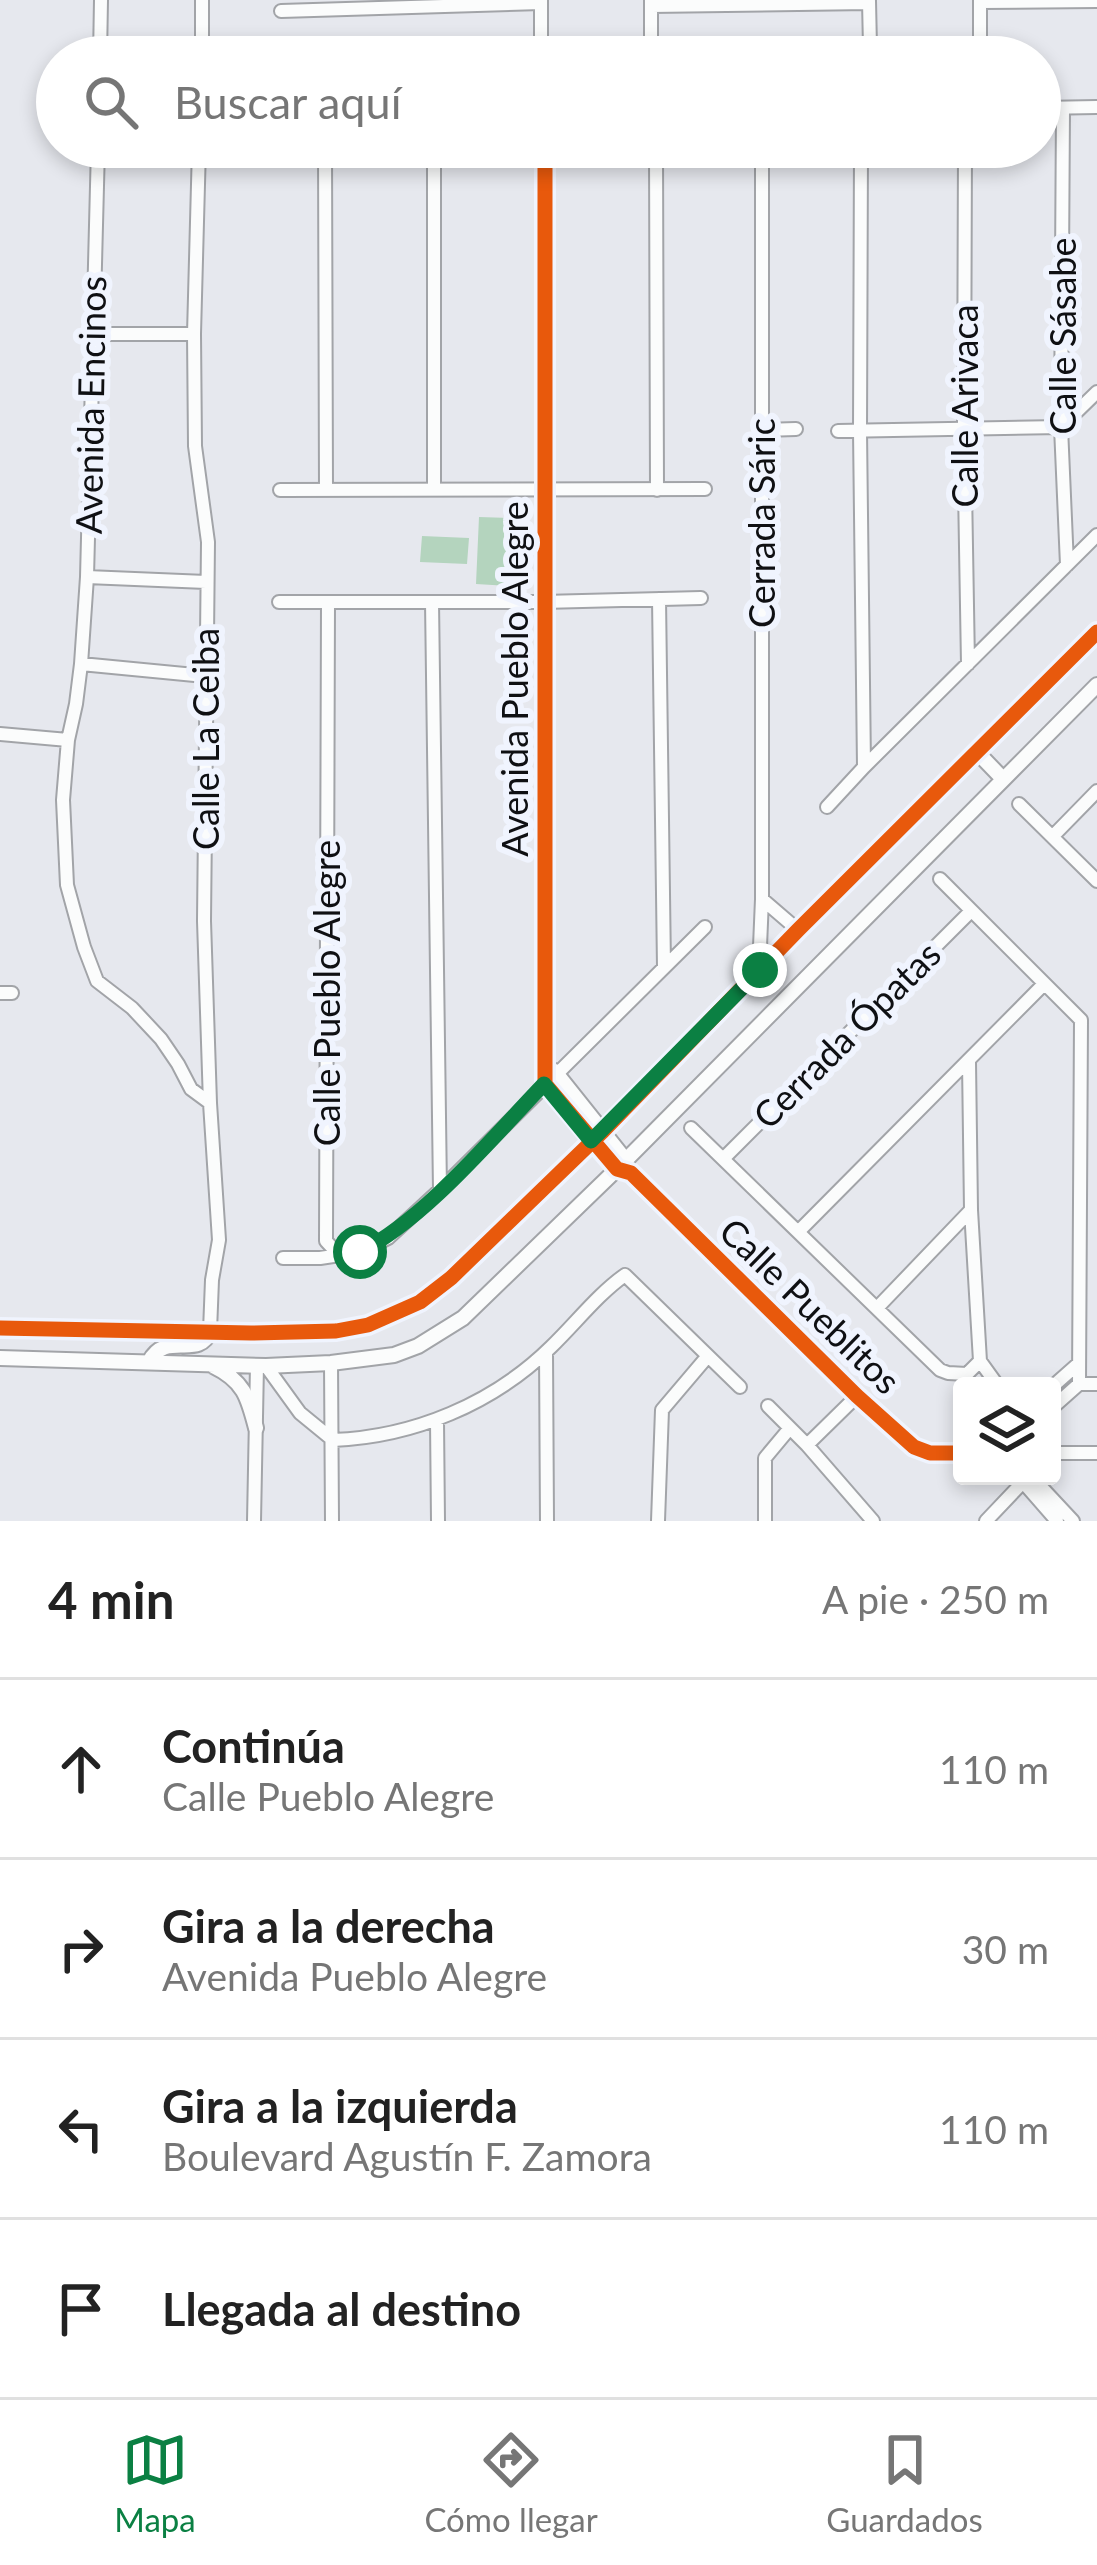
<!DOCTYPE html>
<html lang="es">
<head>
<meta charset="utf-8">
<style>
	:root { --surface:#fff; --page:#f2f2f2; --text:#222; --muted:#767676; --line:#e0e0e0; --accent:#0b8043 }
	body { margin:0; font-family:Lato,sans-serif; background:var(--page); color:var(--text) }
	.controls { position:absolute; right:36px; bottom:36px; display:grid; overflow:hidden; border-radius:12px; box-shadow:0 6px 18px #0003 }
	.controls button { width:108px; height:108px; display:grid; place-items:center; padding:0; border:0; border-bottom:3px solid var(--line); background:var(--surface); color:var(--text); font:60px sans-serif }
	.stop { position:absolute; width:36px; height:36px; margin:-27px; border:9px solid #0b8043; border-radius:50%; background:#fff }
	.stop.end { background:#0b8043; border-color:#fff; box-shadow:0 3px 12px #0008 }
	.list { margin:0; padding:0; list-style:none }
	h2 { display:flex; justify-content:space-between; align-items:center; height:156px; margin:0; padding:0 48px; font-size:51px }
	h2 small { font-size:39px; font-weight:400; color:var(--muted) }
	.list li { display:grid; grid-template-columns:78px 1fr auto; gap:36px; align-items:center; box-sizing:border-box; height:180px; padding:0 48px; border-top:3px solid var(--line) }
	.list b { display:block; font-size:45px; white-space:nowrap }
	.list p { margin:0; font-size:39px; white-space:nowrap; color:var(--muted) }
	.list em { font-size:39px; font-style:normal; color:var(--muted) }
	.icon { flex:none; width:66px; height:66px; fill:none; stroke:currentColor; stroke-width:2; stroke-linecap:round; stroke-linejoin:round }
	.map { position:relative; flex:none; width:1097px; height:1521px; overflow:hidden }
	.search { position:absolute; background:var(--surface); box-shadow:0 6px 18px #0003; left:36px; right:36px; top:36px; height:132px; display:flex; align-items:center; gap:30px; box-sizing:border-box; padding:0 42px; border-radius:66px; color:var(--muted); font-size:45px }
	.sheet { height:876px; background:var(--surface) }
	nav { display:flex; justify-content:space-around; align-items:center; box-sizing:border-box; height:168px; border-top:3px solid var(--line); background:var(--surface); font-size:33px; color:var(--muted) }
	nav a { display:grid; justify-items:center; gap:6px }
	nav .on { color:var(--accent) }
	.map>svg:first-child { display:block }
	.green { fill:#b4d4be }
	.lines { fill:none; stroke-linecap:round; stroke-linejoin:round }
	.minor-casing { stroke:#a2a4a8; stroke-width:16 }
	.tertiary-casing { stroke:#a2a4a8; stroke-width:18 }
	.minor { stroke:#fbfcfc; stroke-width:12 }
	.tertiary { stroke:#fbfcfc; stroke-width:14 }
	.cycleway-casing { stroke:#f0f4fe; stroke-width:22 }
	.cycleway { stroke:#e8590c; stroke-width:15 }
	.route { stroke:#0b8043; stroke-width:15 }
	.labels { text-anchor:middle; stroke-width:12; stroke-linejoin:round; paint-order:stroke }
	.street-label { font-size:36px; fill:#0f1013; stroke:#f0f4fe }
</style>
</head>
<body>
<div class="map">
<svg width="1097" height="1521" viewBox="0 0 1097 1521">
	<rect width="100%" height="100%" fill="#e6e8ee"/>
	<!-- green -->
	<path class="green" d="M479 517 513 518 509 586 476 584Z
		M422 536 469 538 467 564 420 562Z"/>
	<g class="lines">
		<!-- minor casing -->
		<g class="minor-casing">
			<path id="minor" d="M980 0V43
				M869 1 870 47
				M980 2 1097 1
				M651 6 869 3
				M281 11 541 3
				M541 50V0
				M651 50V1
				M100 57 101 0
				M202 57V0
				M56 82H57
				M1040 108 1097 107
				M1063 108 1061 427 1067 565
				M98 147 87 577 81 664 76 704 68 740 63 800 67 885 84 947 97 981 132 1008 161 1039 178 1064 191 1089 210 1103
				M199 147 194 334 195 446 208 542 204 921 210 1103 219 1240 212 1280 210 1331
				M325 147 326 490
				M545 147V1084L617 1169 631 1173 857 1396 914 1447 930 1453H962
				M656 147 657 490
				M861 147 860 431 864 767
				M965 147 964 430 968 664
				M93 334H194
				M763 430 796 429
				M838 431 1061 427 1097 392
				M434 489V147
				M280 490 705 489
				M87 577 206 582
				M659 599 664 967
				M279 602H543L701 598
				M432 602 440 1190
				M328 603 326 1241 338 1254
				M81 664 205 676
				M0 734 68 740
				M1019 804 1097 881
				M827 807 864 767 1097 535
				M1053 836 1097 791
				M940 879 1081 1020 1079 1384
				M762 899 798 930
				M759 970 762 899V147
				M0 993H12
				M555 1070 626 1159 629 1168
				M691 1128 940 1370 948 1373 967 1374 980 1361 971 1210 969 1062
				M724 1158 971 911
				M799 1231 1042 986V982
				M283 1258H320L360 1252 388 1238 440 1190 705 927
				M878 1307 971 1210
				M546 1352 547 1521
				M980 1361 998 1386
				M331 1363 332 1521
				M266 1366 300 1413 333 1440C413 1437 493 1404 551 1347 575 1324 598 1294 625 1275L740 1387
				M1052 1387 1078 1364
				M768 1406 807 1445 873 1521
				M1052 1408 1079 1384H1097
				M437 1421 438 1521
				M807 1445 857 1396
				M1052 1453H1097
				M1031 1476 1073 1521
				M1023 1482 1057 1521
				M254 1521 257 1365
				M658 1521 662 1410 707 1357
				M765 1521V1458L790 1428
				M986 1521 1023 1482"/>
		</g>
		<!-- tertiary casing -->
		<g class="tertiary-casing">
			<path id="tertiary" d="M977 752 1003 779
				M0 1328 251 1333 336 1331 368 1325 420 1302 451 1278 603 1131 798 930 1097 632
				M0 1358 266 1366 331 1363 394 1355 418 1346 463 1318 617 1169 1097 685
				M149 1362C166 1329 199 1361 210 1331
				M213 1366C244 1381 248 1397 256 1428"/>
		</g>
		<!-- minor -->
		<use href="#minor" class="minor"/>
		<!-- tertiary -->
		<use href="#tertiary" class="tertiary"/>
		<!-- cycleway casing -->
		<g class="cycleway-casing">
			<path id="cycleway" d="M545 147V1084L617 1169 631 1173 857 1396 914 1447 930 1453H962
				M0 1328 251 1333 336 1331 368 1325 420 1302 451 1278 603 1131 798 930 1097 632"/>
		</g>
		<!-- cycleway -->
		<use href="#cycleway" class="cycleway"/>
	</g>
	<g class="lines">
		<!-- route -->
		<path class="route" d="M360 1252C425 1219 492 1138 544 1084L591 1141 760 970"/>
	</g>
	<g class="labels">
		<!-- street labels -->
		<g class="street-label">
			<text transform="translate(1063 336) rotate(-90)" y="13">Calle Sásabe</text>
			<text transform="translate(91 405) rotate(-89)" y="13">Avenida Encinos</text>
			<text transform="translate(965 406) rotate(-90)" y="13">Calle Arivaca</text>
			<text transform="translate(762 523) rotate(-90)" y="13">Cerrada Sáric</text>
			<text transform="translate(515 679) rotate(-90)" y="13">Avenida Pueblo Alegre</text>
			<text transform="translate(206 739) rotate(-90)" y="13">Calle La Ceiba</text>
			<text transform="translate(327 993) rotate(-90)" y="13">Calle Pueblo Alegre</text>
			<text transform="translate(847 1035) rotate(-45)" y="13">Cerrada Ópatas</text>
			<text transform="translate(810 1306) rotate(44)" y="13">Calle Pueblitos</text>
		</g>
	</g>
</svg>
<div class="controls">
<button><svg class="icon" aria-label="layers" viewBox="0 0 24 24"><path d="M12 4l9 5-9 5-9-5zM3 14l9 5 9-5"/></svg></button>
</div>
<div class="stop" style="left:360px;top:1252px"></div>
<div class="stop end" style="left:760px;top:970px"></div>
<div class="search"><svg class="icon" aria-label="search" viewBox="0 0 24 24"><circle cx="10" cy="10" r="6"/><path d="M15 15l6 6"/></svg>Buscar aquí</div>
</div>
<section class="sheet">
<h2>4 min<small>A pie · 250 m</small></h2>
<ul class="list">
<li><svg class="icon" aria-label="ahead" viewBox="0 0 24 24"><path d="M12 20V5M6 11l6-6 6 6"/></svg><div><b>Continúa</b><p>Calle Pueblo Alegre</p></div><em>110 m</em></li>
<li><svg class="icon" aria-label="right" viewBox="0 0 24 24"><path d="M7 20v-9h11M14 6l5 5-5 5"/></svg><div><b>Gira a la derecha</b><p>Avenida Pueblo Alegre</p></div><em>30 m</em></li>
<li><svg class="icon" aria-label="left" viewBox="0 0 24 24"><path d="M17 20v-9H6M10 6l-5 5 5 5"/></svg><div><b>Gira a la izquierda</b><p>Boulevard Agustín F. Zamora</p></div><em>110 m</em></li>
<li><svg class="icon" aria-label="arrive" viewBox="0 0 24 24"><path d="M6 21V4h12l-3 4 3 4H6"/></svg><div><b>Llegada al destino</b></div></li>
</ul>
</section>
<nav>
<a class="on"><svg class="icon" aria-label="map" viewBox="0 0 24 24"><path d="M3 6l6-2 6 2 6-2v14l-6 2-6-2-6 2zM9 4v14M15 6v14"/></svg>Mapa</a>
<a><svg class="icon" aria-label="directions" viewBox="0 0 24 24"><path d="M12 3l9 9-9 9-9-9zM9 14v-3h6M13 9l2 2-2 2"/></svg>Cómo llegar</a>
<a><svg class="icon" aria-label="saved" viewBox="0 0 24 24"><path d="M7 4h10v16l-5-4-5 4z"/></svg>Guardados</a>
</nav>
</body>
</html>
